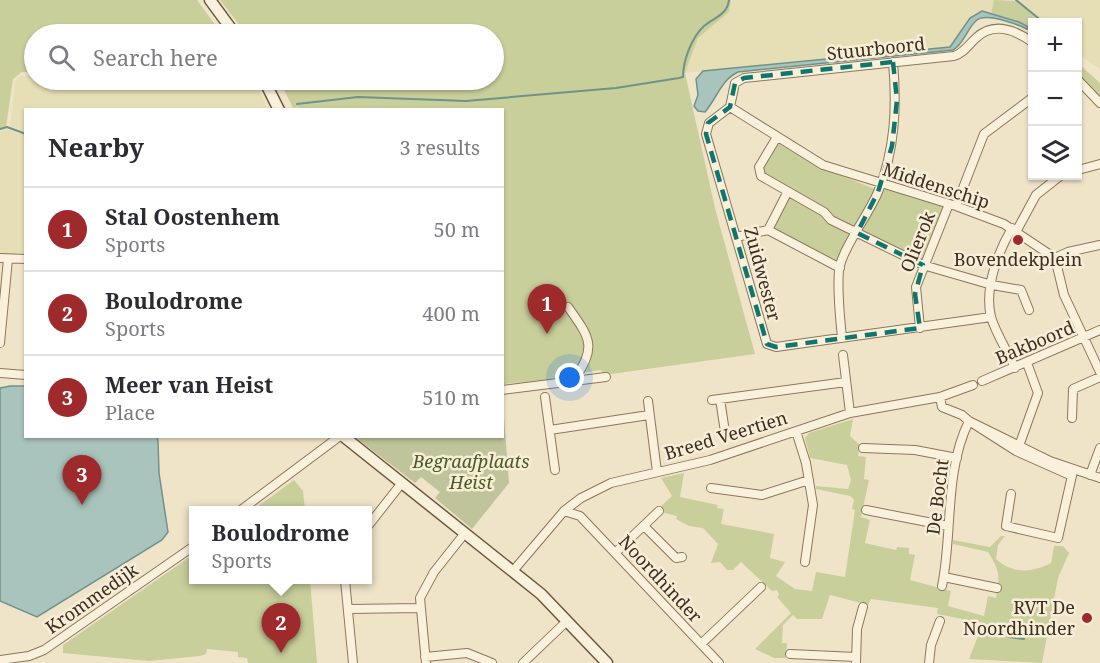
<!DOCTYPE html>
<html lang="en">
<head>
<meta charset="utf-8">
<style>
	:root { --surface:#fff; --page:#f7f7f7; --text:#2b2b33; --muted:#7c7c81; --line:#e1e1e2; --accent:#9e2a2b }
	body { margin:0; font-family:"Noto Serif",serif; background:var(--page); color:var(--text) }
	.controls { position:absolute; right:18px; top:18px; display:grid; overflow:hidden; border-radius:0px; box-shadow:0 2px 4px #0004 }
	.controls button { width:54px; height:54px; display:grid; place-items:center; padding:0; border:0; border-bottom:2px solid var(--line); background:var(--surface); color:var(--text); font:30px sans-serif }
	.you { position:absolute; left:570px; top:378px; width:21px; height:21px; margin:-15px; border:4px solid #fff; border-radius:50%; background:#1a73e8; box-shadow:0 0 0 9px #1a73e833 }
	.badge { display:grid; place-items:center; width:39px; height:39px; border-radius:50%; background:var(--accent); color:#fff; font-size:20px; font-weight:700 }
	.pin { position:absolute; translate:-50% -50px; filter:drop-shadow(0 2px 3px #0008) }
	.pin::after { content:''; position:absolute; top:32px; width:21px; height:18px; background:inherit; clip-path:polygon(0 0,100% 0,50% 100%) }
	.popup { position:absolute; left:189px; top:506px; width:183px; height:78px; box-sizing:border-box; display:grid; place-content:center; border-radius:0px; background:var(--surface); filter:drop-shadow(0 2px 4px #0005); font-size:20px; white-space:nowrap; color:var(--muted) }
	.popup b { font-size:22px; color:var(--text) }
	.popup::after { content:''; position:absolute; left:50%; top:100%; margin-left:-12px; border:12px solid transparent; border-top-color:var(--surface) }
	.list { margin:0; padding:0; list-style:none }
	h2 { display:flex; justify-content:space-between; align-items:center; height:78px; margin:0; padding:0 24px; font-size:26px }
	h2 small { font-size:20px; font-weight:400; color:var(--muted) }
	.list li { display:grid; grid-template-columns:39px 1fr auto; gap:18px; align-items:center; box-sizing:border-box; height:84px; padding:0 24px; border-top:2px solid var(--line) }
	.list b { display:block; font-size:22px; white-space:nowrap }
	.list p { margin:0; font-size:20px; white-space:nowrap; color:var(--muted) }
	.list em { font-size:20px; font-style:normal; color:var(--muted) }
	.icon { flex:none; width:33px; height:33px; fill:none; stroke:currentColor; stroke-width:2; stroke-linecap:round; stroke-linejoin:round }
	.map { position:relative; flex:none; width:1100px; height:663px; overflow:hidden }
	.search { position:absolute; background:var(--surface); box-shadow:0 2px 4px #0004; left:24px; top:24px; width:480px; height:66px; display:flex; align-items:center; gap:15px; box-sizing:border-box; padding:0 21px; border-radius:33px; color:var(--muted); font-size:22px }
	.panel { position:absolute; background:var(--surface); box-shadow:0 2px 4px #0004; left:24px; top:108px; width:480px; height:330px; border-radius:0px }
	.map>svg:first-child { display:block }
	.farmland { fill:#e6deb5 }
	.green { fill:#c9cf9b }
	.cemetery { fill:#bfc49a }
	.water { fill:#a9c4bc; stroke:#6f938a; stroke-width:1.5 }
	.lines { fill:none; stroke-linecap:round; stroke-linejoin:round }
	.stream { stroke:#6f938a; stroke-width:2 }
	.street-casing { stroke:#8d765c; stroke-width:10 }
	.secondary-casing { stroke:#6f573f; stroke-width:13 }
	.street { stroke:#faf1dc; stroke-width:8 }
	.secondary { stroke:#faf1dc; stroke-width:10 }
	.marked { fill:none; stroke:#0f766e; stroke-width:4.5; stroke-dasharray:12 8; stroke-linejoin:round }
	.poi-dot { fill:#9e2a2b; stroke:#f7eed8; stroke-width:2 }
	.labels { text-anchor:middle; stroke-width:5; stroke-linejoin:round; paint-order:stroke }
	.street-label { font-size:18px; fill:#3d2e20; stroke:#f7eed8 }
	.poi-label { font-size:18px; fill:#3d2e20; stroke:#f7eed8 }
	.park-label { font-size:18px; font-style:italic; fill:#4d5a26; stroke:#f7eed8 }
</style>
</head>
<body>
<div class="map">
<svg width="1100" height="663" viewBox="0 0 1100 663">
	<rect width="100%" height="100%" fill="#f0e4c8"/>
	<!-- farmland -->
	<path class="farmland" d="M731 0H994L991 14 982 11 951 47 685 73 698 38 729 12Z
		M1015 0H1100V69L1078 54V22H1042Z
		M34 75V80H254L268 109 26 110 25 132 10 126 15 81 20 76Z
		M7 129 25 135V256L0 255V131Z"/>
	<!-- green -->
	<path class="green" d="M0 0H197L222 34H34V72H22L13 79 6 127 0 129Z
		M220 0H731L729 12 698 38 685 73 715 208 755 354 604 375 601 370 582 373 578 378 503 384 502 110 299 109 298 107 293 108 279 80H494V34H311L304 26 296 34H280L274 28 266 34H246Z
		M994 0 1018 1 1042 22H1032V29L1019 22 991 14Z
		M1078 63 1100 83V99L1078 76Z
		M779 143 815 165 875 189 837 261 772 228 792 192 764 174 763 168Z
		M885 189 944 206 921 260 862 231Z
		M853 419 850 436 860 445 858 456 866 457 864 479 869 480 861 517 870 520 865 543 896 550 897 547 909 548V554L915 555 910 580 951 591 948 606 984 616 988 596 996 598C1000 575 1000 571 988 552L953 544V540L990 547 1001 536H1005L998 545 996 559C1013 574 1031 573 1051 563L1054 546H1063L1069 553 1058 578 1042 663 969 659 983 623 937 614 938 608 871 599 868 605 830 595 822 619H797L793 615 783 625 782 643H787L786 658H774L755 649 791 613 777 597 779 595 777 590 772 591 741 562 733 570H727L720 562 711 563 718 544 703 528 689 526 676 519 677 516 661 512 659 508 672 496 661 478 684 473 680 497 718 505 717 508 724 509 721 524 774 534 770 558 785 562 776 576 795 589 812 591 816 572 845 577 855 510 852 509 854 500 850 496 816 489V486L848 489 851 480 847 465 810 458 805 438 809 433Z
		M294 480 303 491 305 510H253Z
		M194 554V580H310L317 663H248L247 658 238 657V652L207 649 206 654 200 656 149 661 63 653V645Z"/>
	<!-- cemetery -->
	<path class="cemetery" d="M503 405 509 483 472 529 435 498 440 492 421 477 415 483 355 437 502 436Z"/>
	<!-- water -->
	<path class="water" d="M982 11 1019 22 1032 29V32C1023 26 987 12 977 20 967 28 964 44 953 50L738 72C721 80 717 98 705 112L698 111 694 106 698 95 696 79 703 71 950 47 970 18Z
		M10 386H25L26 436H157L158 441 159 473 168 532 162 540 37 617 0 601V388Z"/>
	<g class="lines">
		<!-- stream -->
		<path class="stream" d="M1016 0 1043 22
			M297 104 358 97 466 101 616 88 679 78 683 77C683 60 692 37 704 26 715 17 727 15 729 0
			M0 129 7 127 26 134
			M1009 637 1024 639"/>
		<!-- street casing -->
		<g class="street-casing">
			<path id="street" d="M1078 80 1100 103
				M730 107 823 165 956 206 1004 224 1055 258 1064 295 1100 372
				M730 107 709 123 706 134 767 344 776 347 991 317
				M730 107 735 83 744 78 954 56C964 53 968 45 976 38 994 21 1015 30 1032 42
				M777 137 759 167 761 176 824 212 831 220 923 265 992 285 1021 290 1029 310
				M1078 170 1100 164
				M956 206 984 134 1032 98
				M1012 228C998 252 984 288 991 317 996 334 1008 352 1015 368
				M768 230 787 193
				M1017 230 1036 195 1060 176
				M736 237 768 230 840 268
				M0 258 26 259
				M1055 258 1068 252 1100 245
				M568 307C591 339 597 347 573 381
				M920 328 916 287 949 204
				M842 338C840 316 837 293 839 270 842 249 869 214 878 192 895 150 897 107 893 62
				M0 343 8 259
				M843 355 850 413
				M0 373 26 375
				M982 381 1100 330
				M502 390 606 377
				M545 397 555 470
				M940 397 942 407 962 415 969 421 1050 461 1100 478
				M720 399 725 432
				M712 400 846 382
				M648 401 657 472
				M1072 418 1073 389 1100 377
				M550 430 649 415
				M796 431 806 463 813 505 805 562
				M1019 446 1038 393 1027 363
				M863 448 915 450 957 458
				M1090 475 1100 448
				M711 488 762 495 809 480
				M1011 494 1006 526 1058 538 1073 471
				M241 510 340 436
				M866 510 948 526
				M564 511 580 516 719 663
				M368 526 401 484
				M644 526 676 558 682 557
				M615 553 659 511
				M513 571 564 511 581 498 611 483 710 460 850 413 940 397 973 385
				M944 577 997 588
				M345 580 353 663
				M942 586C953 532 944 472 969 421L1016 451 1072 476
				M348 609 419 608
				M701 644 761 587
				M790 654 856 657
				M425 657 467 653 492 663
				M0 660 29 656 44 650 194 546
				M426 663 420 598 434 572 465 533
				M523 663 567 621
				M856 663 857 629 863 607
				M929 663 931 645 940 621"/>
		</g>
		<!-- secondary casing -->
		<g class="secondary-casing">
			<path id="secondary" d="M210 0 235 34
				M264 80 279 110
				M343 436 541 594 607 663"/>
		</g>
		<!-- street -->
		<use href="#street" class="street"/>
		<!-- secondary -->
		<use href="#secondary" class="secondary"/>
	</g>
	<!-- marked area -->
	<path class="marked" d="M893 62 897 100 892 146 878 192 857 233 923 265 915 294 920 328 776 347 767 344 706 134 708 123 730 107 735 83 744 78Z"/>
	<!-- markers -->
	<g class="poi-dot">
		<circle cx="1018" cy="240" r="6"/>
		<circle cx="1087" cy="618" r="6"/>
	</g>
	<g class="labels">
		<!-- street labels -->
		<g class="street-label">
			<text transform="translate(876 49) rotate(-6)" y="6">Stuurboord</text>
			<text transform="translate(936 186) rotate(18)" y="6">Middenschip</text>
			<text transform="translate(918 242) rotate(-68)" y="6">Olierok</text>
			<text transform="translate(762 274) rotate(75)" y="6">Zuidwester</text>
			<text transform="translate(1035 343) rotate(-23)" y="6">Bakboord</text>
			<text transform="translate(726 436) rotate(-17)" y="6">Breed Veertien</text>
			<text transform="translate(938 497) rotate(-83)" y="6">De Bocht</text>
			<text transform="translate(660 579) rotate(47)" y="6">Noordhinder</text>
			<text transform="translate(92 599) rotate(-35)" y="6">Krommedijk</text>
		</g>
		<!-- poi labels -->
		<g class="poi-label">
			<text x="1018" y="266">Bovendekplein</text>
			<text x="1075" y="614" text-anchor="end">RVT De<tspan x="1075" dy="21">Noordhinder</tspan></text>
		</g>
		<!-- park labels -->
		<g class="park-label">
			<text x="471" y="468">Begraafplaats<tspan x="471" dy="21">Heist</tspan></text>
		</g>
	</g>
</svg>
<div class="controls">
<button>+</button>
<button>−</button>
<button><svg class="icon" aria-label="layers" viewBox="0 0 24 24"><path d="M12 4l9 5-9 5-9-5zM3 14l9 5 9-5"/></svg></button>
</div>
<div class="you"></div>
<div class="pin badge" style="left:547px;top:334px">1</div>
<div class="pin badge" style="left:281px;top:653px">2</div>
<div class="popup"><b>Boulodrome</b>Sports</div>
<div class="pin badge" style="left:82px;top:505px">3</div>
<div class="search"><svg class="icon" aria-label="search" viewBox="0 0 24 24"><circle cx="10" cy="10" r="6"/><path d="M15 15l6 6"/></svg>Search here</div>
<section class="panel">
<h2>Nearby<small>3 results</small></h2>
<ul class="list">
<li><span class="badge">1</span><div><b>Stal Oostenhem</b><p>Sports</p></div><em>50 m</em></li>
<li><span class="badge">2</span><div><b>Boulodrome</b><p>Sports</p></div><em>400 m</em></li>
<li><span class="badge">3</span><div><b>Meer van Heist</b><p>Place</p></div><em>510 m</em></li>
</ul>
</section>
</div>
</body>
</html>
